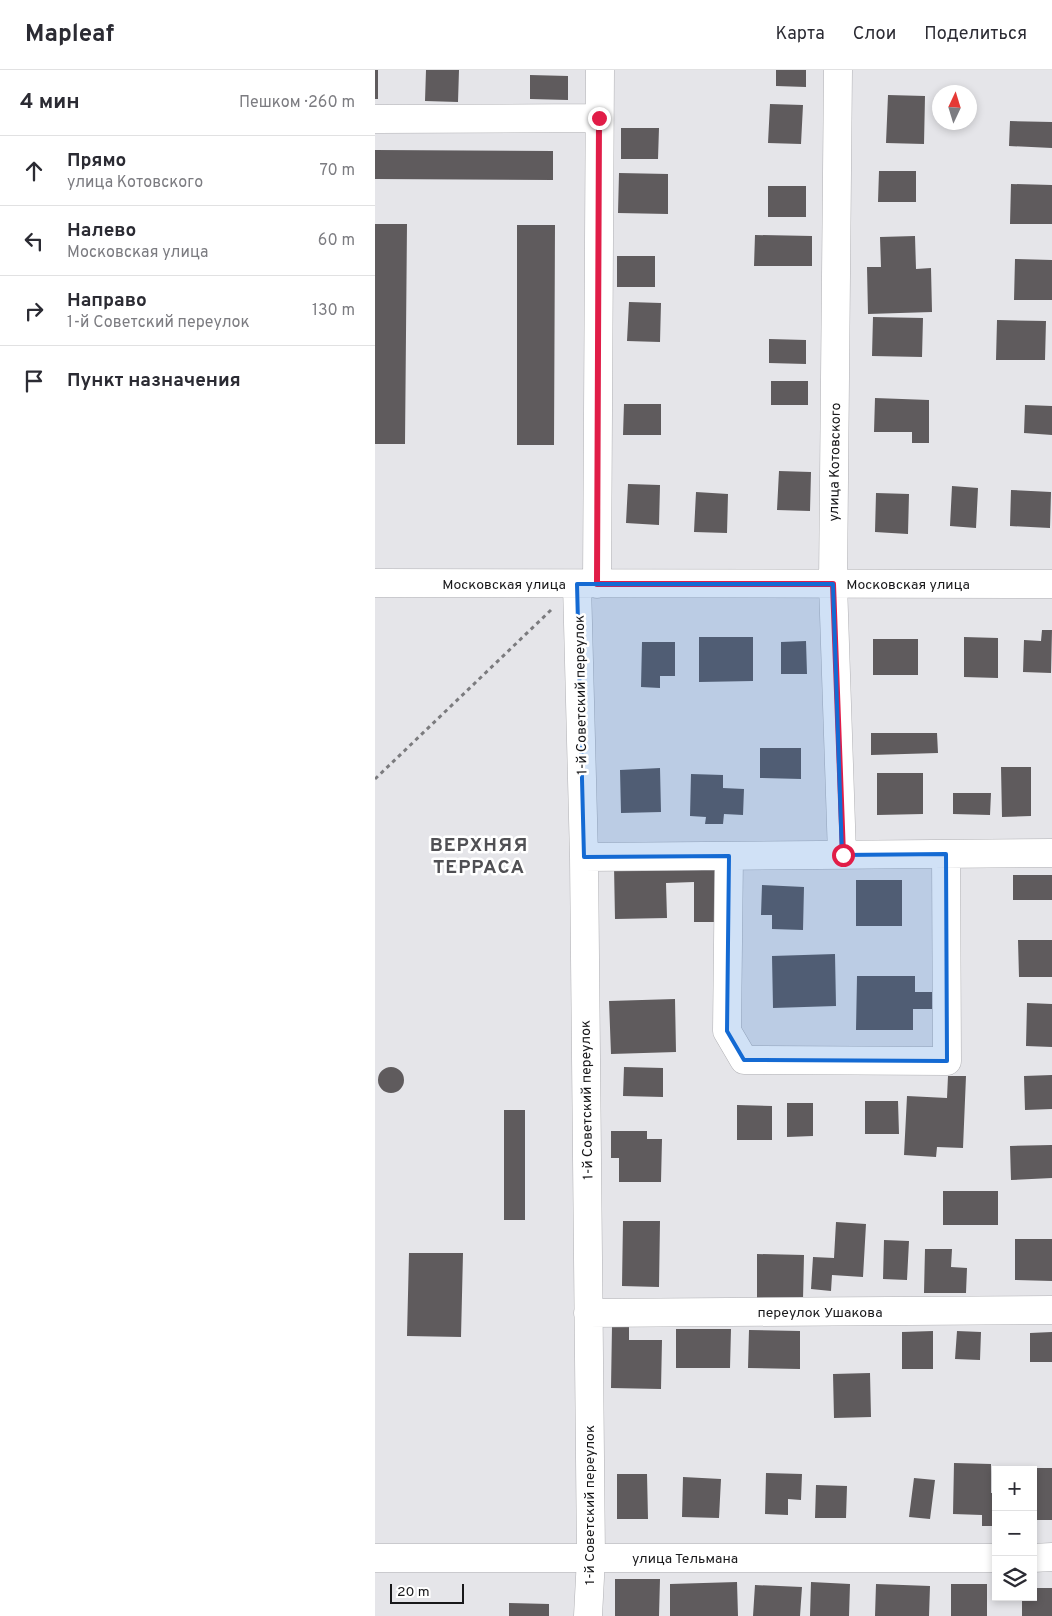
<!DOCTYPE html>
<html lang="ru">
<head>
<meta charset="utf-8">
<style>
	:root { --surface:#fff; --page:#f7f7f7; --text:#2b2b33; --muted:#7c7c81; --line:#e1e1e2 }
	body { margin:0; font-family:Overpass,sans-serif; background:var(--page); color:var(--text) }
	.controls { position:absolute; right:15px; bottom:15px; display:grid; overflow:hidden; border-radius:0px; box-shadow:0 2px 8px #0003 }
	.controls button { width:45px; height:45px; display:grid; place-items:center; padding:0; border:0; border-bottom:1px solid var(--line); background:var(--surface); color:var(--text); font:25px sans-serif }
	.compass { position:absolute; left:557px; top:15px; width:45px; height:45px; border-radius:50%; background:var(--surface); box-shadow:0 2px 8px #0003; rotate:4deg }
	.scale { position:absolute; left:15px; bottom:12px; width:74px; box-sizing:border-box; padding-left:5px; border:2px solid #18181a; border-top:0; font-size:14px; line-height:18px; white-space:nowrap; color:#18181a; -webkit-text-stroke:4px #fff; paint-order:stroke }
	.stop { position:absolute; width:15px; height:15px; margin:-11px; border:4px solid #e11d48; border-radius:50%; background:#fff }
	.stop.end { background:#e11d48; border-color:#fff; box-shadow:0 1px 5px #0008 }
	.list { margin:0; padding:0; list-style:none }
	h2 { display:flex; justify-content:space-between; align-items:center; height:65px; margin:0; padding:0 20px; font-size:21px }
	h2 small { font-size:16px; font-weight:400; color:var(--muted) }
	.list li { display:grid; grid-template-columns:32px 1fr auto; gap:15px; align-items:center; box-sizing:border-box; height:70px; padding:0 20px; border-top:1px solid var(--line) }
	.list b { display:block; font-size:19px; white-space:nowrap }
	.list p { margin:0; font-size:16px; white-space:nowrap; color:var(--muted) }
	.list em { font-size:16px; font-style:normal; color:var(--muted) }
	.icon { flex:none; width:28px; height:28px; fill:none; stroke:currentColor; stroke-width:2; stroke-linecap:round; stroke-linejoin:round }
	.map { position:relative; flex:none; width:677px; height:1546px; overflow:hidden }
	header { display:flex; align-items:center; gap:30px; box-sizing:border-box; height:70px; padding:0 25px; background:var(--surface); border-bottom:1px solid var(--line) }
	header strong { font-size:24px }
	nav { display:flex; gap:28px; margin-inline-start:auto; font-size:18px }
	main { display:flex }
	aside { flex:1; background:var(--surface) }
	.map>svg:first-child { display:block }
	.building { fill:#5f5b5d }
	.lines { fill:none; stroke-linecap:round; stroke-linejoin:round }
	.minor-casing { stroke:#b0b0b4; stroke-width:29 }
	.path { stroke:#7b7b7e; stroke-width:3; stroke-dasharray:4 4; stroke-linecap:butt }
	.minor { stroke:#fff; stroke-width:28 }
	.route { stroke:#e11d48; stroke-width:6 }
	.marked { fill:#146ad3; fill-opacity:0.2; stroke:#146ad3; stroke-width:4; stroke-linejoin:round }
	.labels { text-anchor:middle; stroke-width:5; stroke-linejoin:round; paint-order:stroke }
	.street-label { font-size:14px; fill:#18181a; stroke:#fff }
	.district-label { font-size:19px; font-weight:bold; letter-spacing:1px; fill:#505054; stroke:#fff }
</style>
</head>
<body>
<header>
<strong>Mapleaf</strong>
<nav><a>Карта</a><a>Слои</a><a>Поделиться</a></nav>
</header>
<main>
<aside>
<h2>4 мин<small>Пешком · 260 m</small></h2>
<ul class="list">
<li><svg class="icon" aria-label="ahead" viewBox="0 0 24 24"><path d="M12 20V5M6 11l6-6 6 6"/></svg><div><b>Прямо</b><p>улица Котовского</p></div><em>70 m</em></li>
<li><svg class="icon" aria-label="left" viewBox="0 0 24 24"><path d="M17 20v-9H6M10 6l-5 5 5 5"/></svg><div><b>Налево</b><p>Московская улица</p></div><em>60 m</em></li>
<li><svg class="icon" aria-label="right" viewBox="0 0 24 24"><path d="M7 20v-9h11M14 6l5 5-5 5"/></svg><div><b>Направо</b><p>1-й Советский переулок</p></div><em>130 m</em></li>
<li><svg class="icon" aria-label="arrive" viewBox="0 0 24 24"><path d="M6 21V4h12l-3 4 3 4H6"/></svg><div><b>Пункт назначения</b></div></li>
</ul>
</aside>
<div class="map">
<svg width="677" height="1546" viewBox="0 0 677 1546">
	<rect width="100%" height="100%" fill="#e5e5e9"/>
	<!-- building -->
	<path class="building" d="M0 0H3V29H0Z
		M51 0H84L83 32 50 31Z
		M401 0H431V17L401 16Z
		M155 5 193 6V30L155 29Z
		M513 25 550 26 549 74 511 73Z
		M395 34 428 35 426 74 393 73Z
		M635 51 677 52V78L634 76Z
		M246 58H284L283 89H246Z
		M0 80 178 81V110L0 109Z
		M504 101H541V132H503Z
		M244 103 293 104V144L243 143Z
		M636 114 677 115V154H635Z
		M393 116H431V147H393Z
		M0 154H32L30 374H0Z
		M142 155H180L179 375H142Z
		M380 165 437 166V196H379Z
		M540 166 541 199 556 198 557 242 493 244 492 197H506L505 167Z
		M242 186H280V217H242Z
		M640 189 677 190V230H639Z
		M254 232 286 233 285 272 252 271Z
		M498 247 548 248 547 287 497 286Z
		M622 250 671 251 670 290H621Z
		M394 269 431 270V294L394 293Z
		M396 311H433V335H396Z
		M500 328 554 330V373H537V362H499Z
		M249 334H286V365H248Z
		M650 335 677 336V365L649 363Z
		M404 401 436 402 435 441 402 440Z
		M253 414 285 415 284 455 251 453Z
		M577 416 603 418 601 458 575 456Z
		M636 420 676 422 675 458 635 456Z
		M321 422 353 424 352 463 319 462Z
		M501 423 534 424 533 464 500 462Z
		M667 560H677L676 603 648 602 649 570 666 571Z
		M324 567H378V611L324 612Z
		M589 567 623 568V608L589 607Z
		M498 569H543V605H498Z
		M431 571 432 604H406V572Z
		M267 572H300V606H285V618L266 617Z
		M496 663H562L563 683 496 685Z
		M385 678H426V709L385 708Z
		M626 697H656V746L627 747Z
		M285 698 286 742 246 743 245 700Z
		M502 703H548V744L502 745Z
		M316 704 348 705V718L369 719 368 745 349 744 348 754H330L331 747 315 746Z
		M578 723H616L615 745 578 744Z
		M341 794 342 852H319V812L291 813 292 848 240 849 239 796Z
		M638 805H677V830H638Z
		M481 810H527V856H481Z
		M387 815 429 817 428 860 397 859V845H386Z
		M643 870H677V907H644Z
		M460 884 461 936 398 938 397 886Z
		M482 906H540V922H557V939H538V960H481Z
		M300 929 301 982 236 984 234 931Z
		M652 933 677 934V977L651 976Z
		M249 997 288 998V1027L248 1026Z
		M3 1010a13 13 0 1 1 26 0a13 13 0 1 1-26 0Z
		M677 1005V1039L650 1040 649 1006Z
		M573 1006H591L588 1078 562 1077 561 1087 529 1085 532 1026 572 1028Z
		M490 1031H523L524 1064H490Z
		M412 1033H438V1066L412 1067Z
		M362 1035 397 1036V1070H362Z
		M129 1040H150V1150H129Z
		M236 1061H272V1069H287L286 1112H244V1088H236Z
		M677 1075V1108L636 1110 635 1076Z
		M568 1121H623V1155H568Z
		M248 1151H285L284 1217 247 1216Z
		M461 1152 491 1154 488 1207 457 1205 456 1221 436 1219 438 1187 459 1188Z
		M640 1169H677V1211L640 1210Z
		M509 1170 534 1171 532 1210 508 1209Z
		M550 1179H577L576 1197 592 1198 591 1223H549Z
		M34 1183H88L86 1267 32 1266Z
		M382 1184 429 1185 428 1229 382 1228Z
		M237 1256 254 1257V1270H287L286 1319 236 1318Z
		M301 1259H356L355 1298H301Z
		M374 1260 425 1261V1299L373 1298Z
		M558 1261V1299H527V1262Z
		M582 1261 606 1262 605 1290 580 1289Z
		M677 1262V1292H655V1263Z
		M495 1303 496 1347 459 1348 458 1304Z
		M579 1393 616 1394V1423H621V1456H607V1445L578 1444Z
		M661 1398H677V1450H658V1424H662Z
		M391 1403 427 1404 426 1430 413 1429V1445L390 1444Z
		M242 1404H272L273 1449H242Z
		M308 1407 346 1409 344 1448 307 1447Z
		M539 1408 560 1410 555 1449 534 1447Z
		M441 1415 472 1416 471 1448H440Z
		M240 1509H285L284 1546H240Z
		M362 1512 363 1546H295V1514Z
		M436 1512 475 1514 474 1546H435Z
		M501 1514 555 1516 554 1546H500Z
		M576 1514H612V1546H576Z
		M380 1515 427 1517 425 1546H378Z
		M658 1518H677V1546H647V1527H658Z
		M134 1533 174 1534V1546H134Z"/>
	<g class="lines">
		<!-- minor casing -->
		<g class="minor-casing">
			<path id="minor" d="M463 0 458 514 467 785
				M0 49 224 48
				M0 513 677 514
				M202 514 209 787 216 1488 213 1546
				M222 514 225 0
				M354 786 352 961 369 990 572 991 571 784
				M209 787 677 783
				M213 1243 677 1240
				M0 1488H621
				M658 1488 677 1487"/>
		</g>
		<!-- path -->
		<path class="path" d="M0 709 176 540"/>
		<!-- minor -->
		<use href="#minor" class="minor"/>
	</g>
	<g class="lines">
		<!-- route -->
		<path class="route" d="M224 48 222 514H458L468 785"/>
	</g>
	<!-- marked area -->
	<path class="marked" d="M202 514H458L467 785 571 784 572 991 369 990 352 961 354 786 209 787Z"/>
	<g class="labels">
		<!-- street labels -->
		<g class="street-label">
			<text transform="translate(459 392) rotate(-89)" y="5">улица Котовского</text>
			<text x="129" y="519">Московская улица</text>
			<text x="533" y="519">Московская улица</text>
			<text transform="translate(205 625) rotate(-91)" y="5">1-й Советский переулок</text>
			<text transform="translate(211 1030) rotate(-91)" y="5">1-й Советский переулок</text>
			<text x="445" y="1247">переулок Ушакова</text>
			<text transform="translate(214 1435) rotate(-90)" y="5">1-й Советский переулок</text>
			<text x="310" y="1493">улица Тельмана</text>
		</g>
		<!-- district labels -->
		<g class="district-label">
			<text x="104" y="781">ВЕРХНЯЯ<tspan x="104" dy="22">ТЕРРАСА</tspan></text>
		</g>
	</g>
</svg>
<div class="controls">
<button>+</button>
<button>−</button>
<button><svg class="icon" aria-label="layers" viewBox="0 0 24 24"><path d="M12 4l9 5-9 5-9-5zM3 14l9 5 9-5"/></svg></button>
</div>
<svg class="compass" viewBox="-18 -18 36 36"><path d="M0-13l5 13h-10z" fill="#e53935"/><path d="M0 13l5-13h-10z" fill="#7c7c81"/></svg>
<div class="scale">20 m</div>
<div class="stop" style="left:468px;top:785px"></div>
<div class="stop end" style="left:224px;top:48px"></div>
</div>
</main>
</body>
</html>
